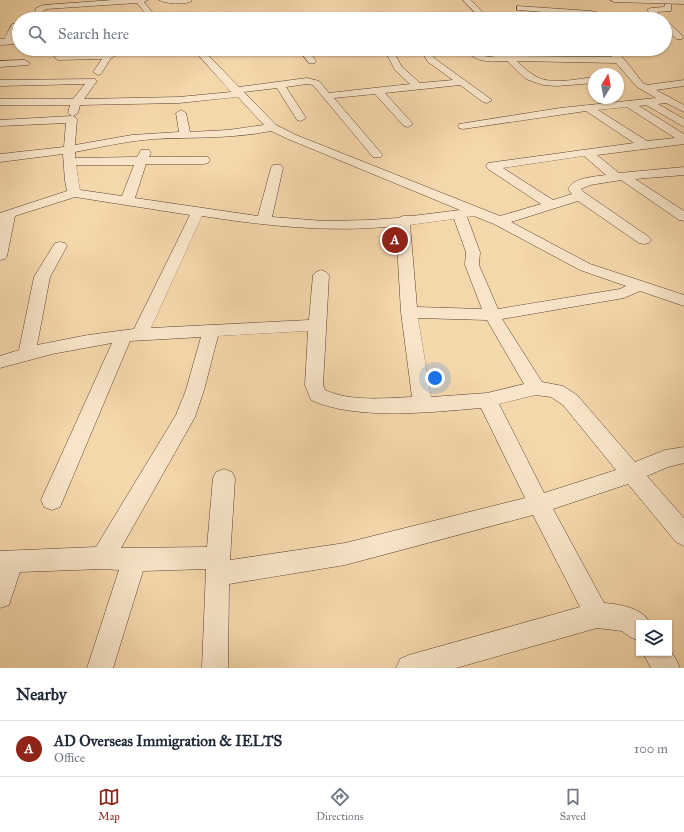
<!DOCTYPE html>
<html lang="en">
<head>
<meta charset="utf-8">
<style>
	:root { --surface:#fff; --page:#f6f6f7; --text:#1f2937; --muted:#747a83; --line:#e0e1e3; --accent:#8f2418 }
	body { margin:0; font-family:"IM FELL Great Primer",serif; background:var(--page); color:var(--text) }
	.controls { position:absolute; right:12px; bottom:12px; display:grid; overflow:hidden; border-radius:0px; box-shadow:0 1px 3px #0004 }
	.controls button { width:36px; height:36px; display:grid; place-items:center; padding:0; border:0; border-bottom:1px solid var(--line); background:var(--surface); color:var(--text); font:20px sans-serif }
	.compass { position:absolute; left:588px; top:68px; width:36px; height:36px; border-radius:50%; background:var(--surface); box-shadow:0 1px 3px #0004; rotate:10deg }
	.you { position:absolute; left:435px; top:378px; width:14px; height:14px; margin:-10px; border:3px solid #fff; border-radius:50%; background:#1a73e8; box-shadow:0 0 0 6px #1a73e833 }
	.badge { display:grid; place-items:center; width:26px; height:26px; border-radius:50%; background:var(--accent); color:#fff; font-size:13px; font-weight:700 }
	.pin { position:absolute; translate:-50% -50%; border:2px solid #fff; box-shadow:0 1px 4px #0006 }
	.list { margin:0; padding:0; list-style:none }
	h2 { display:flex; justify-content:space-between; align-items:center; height:52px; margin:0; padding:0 16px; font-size:17px }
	h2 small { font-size:13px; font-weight:400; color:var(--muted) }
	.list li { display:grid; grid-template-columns:26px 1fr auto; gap:12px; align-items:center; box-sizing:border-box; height:56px; padding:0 16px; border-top:1px solid var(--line) }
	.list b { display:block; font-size:15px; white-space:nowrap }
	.list p { margin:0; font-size:13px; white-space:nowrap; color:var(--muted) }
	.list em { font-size:13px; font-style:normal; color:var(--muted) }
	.icon { flex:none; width:22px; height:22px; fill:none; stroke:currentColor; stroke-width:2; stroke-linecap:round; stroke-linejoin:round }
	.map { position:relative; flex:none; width:684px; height:668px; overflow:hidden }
	.search { position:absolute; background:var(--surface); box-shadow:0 1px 3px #0004; left:12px; right:12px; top:12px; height:44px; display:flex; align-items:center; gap:10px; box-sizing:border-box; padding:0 14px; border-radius:22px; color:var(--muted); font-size:15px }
	.sheet { height:108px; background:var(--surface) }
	nav { display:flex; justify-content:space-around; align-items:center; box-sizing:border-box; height:56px; border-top:1px solid var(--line); background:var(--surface); font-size:11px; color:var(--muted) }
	nav a { display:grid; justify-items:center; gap:2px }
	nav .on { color:var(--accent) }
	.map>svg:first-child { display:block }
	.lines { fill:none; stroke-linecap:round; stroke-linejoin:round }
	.minor-casing { stroke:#5a412e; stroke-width:1 }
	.minor { fill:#f8e5c9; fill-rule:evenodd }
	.wall { fill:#bd8c6f; stroke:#270f04 }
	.building { fill:#dca381; stroke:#270f04 }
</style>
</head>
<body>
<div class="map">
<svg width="684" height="668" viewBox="0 0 684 668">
	<rect width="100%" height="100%" fill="#f5d7ac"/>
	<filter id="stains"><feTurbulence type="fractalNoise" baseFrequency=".005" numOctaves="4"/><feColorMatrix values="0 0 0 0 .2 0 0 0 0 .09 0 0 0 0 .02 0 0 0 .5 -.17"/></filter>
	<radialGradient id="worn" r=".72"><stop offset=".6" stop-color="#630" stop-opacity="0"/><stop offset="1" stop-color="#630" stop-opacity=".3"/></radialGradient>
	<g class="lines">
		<!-- minor casing -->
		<g class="minor-casing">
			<path id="minor" d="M113 0H148L144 2 158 19H150L137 3 46 9 43 11 41 19H33L36 8 44 5Z
				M159 0H191L192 1C186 5 165 4 159 0Z
				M463 0H471L489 19H481Z
				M610 0H684V4L614 2Z
				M665 4H671V11L657 12 664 19H656L647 10 651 8 664 7Z
				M517 6 591 11 619 17 620 19 520 10H517Z
				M372 13H413L475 17 479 19 392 17 306 19 310 17Z
				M665 22H668L682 35 683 37 682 39H676L665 28Z
				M12 24H18L19 26 13 39 19 38V44L0 45V39H4Z
				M117 49H128L111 58 101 74 98 75 93 72 102 59 58 60 54 57 58 54 107 53Z
				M193 49H202L239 87 307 78 319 81 329 93 410 84 395 70 384 49H392L402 67 420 83 453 80 428 62 420 49H428L434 58 492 100 487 103 483 102 460 85 385 93 413 124 408 127 404 126 375 94 334 98 381 153 383 155 381 157H373L313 85 307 84 286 87 306 118 301 121 297 120 277 88 244 92 276 125 296 135 500 216 541 204 488 169 486 166 488 163 634 143 586 111 463 129 459 128 458 126 459 124 560 108 656 98 637 87 616 63 517 61C523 67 529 73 537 77 553 85 577 79 594 77V83L557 86 543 85 526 79 507 61C490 62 476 63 464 49 478 49 474 52 484 56 492 58 500 55 506 53L511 56 612 57 608 52 612 49C621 52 636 75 643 83L647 85 684 80V86L656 90 684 105V112L666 103 658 104 684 119V127L646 105 639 106 684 134V144L597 155 619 173 684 167V175L635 179 684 211V221L679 220 621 180 590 185 581 189 585 193 649 237 651 240 649 243 644 244 639 243 578 201 511 222 590 264 684 295V306L640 291 624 298 502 319 542 382 563 386 577 395 635 462 665 450 684 447V463L668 467 647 476 684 518V546L676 542 628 484 553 509 604 603C619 604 643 608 650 623H639V641L630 637 622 631 597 628 456 668H396L400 659 409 655 580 607 533 515 345 565 229 584 228 668H202L206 569 143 571 113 668H87L119 570 103 569 20 572 9 605 0 608V551L96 547 176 415 186 390 201 337 130 341 60 507 52 510 44 507 41 500 112 343 52 354 0 368V356L19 350 34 277 55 243 60 242 65 243 67 246 50 277 37 345 88 335 134 329 190 215 75 197 15 216 7 256 5 259 0 260V213L67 191 65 181 63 154 0 162V154L64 147 66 123 0 126V120L72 116 68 113 70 105H0V99H73L85 84 0 86V80L95 79 97 81 84 99 179 97 231 92ZM238 97 264 125 228 130 190 132 186 113 181 110 176 113 179 132 132 135 75 145 77 119 73 116 78 113 80 105 179 103ZM627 107 675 138 647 141 598 110ZM271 131 288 139 460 210 412 216H403L398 218 368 220 324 221 272 217 283 168 281 165H273L271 168 258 216 135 198 146 164H204L208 163 210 160 208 157H149L151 152 149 150H141L137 157 75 158V152C101 147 127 141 154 139 193 137 232 139 271 131ZM584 156 606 175C594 177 574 177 568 189L572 194 553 200 503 168ZM76 165H134L122 196 80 190ZM202 216C267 226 331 233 396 226L401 312 412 397C385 398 351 402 325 390L323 385 329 275 326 272 321 270 316 272 313 275 309 320 151 328ZM474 216 494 224 580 270 626 286 620 289 498 309 479 265 480 252 467 217ZM454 219 466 252 465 265 482 309 417 307 410 225ZM418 318 487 320 524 384 487 393 431 397ZM308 331 305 385 311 400C356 421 433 412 481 408L525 498 345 543 230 560 235 478 232 472 224 469 216 472 213 478 207 547 121 548 195 417 204 390 218 336ZM536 395 551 397 563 405 616 470 544 493 499 404Z
				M298 49H307L316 61 315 63H309Z
				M25 60 30 63 28 65 0 67V61Z
				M669 649 676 659 680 668H651L643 653H669Z"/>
		</g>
		<!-- minor -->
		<use href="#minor" class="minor"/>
	</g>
	<!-- wall -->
	<path class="wall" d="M393 15 409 17V19H393Z"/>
	<!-- building -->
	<path class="building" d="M393 15H407L409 17 394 18Z"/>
	<rect width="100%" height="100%" filter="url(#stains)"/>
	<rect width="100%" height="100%" fill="url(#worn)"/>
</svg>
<div class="controls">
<button><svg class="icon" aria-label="layers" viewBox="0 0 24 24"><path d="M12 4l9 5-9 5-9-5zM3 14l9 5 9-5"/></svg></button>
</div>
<svg class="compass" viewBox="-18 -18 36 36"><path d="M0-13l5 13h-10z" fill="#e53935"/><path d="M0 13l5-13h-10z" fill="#747a83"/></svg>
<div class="you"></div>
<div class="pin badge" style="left:395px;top:240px">A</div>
<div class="search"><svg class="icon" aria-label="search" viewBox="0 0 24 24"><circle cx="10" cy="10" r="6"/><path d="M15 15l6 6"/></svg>Search here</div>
</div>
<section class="sheet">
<h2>Nearby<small></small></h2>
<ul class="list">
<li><span class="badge">A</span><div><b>AD Overseas Immigration &amp; IELTS</b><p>Office</p></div><em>100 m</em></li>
</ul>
</section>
<nav>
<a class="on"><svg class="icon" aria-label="map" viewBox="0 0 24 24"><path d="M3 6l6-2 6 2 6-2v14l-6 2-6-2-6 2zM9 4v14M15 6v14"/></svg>Map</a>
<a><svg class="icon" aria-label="directions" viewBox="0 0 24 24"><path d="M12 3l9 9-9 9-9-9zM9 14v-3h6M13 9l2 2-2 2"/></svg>Directions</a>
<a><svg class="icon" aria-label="saved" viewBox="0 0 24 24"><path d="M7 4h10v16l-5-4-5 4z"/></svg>Saved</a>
</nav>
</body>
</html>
